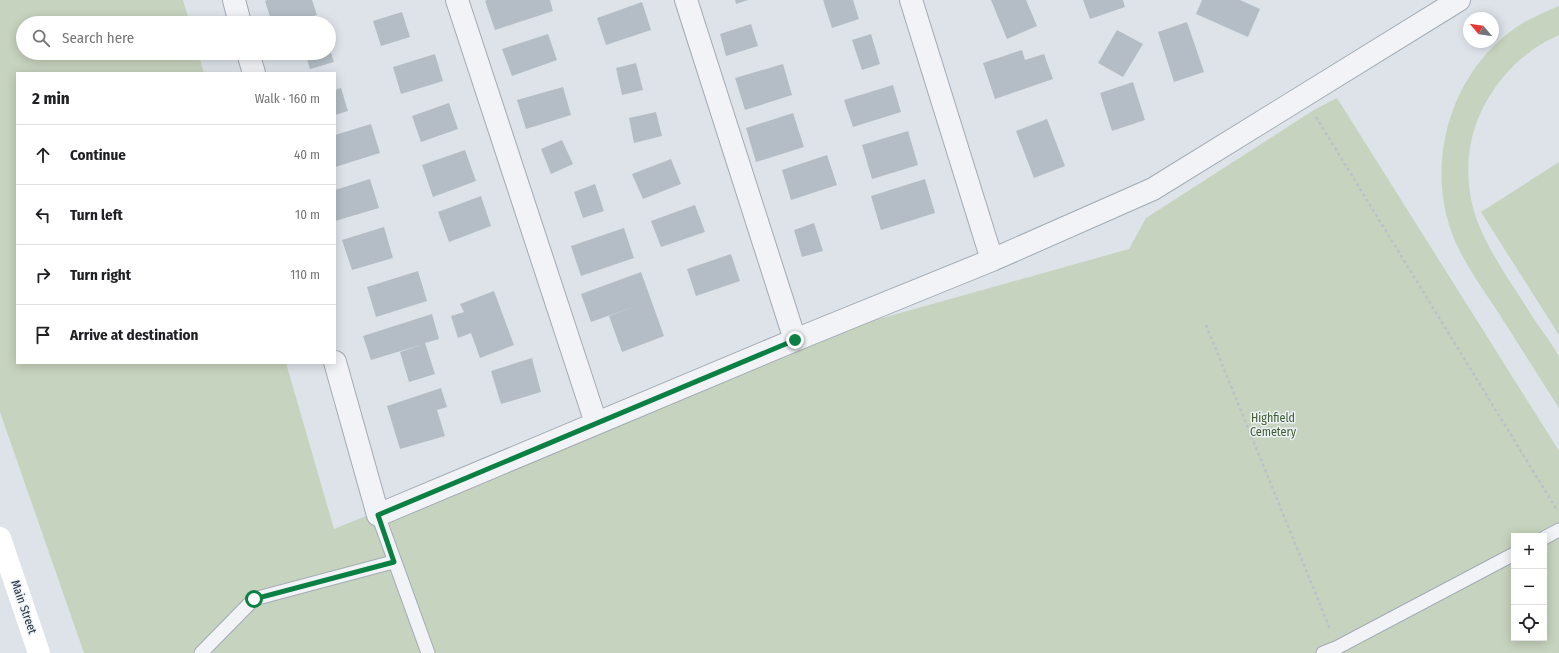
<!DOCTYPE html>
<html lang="en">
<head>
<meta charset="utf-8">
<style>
	:root { --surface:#fff; --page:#f6f6f6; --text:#202124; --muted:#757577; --line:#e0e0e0 }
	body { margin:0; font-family:"Fira Sans Condensed",sans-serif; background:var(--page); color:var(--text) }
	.controls { position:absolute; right:12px; bottom:12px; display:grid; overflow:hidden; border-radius:0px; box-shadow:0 2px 10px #0003 }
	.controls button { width:36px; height:36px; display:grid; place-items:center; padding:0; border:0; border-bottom:1px solid var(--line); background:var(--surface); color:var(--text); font:20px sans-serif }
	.compass { position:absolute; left:1463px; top:12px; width:36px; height:36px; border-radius:50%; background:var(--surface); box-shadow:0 2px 10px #0003; rotate:299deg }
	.stop { position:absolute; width:12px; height:12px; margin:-9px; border:3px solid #0b8043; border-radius:50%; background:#fff }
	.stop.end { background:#0b8043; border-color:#fff; box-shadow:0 1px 4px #0008 }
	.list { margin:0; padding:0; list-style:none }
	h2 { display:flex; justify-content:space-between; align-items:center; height:52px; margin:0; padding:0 16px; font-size:17px }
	h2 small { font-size:13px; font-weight:400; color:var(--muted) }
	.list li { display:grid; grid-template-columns:26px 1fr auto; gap:12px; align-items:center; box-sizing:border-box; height:60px; padding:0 16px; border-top:1px solid var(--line) }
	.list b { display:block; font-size:15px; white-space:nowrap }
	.list em { font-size:13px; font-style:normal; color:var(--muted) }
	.icon { flex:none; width:22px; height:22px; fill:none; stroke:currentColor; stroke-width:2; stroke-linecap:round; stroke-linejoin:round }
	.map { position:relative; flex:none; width:1559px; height:653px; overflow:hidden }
	.search { position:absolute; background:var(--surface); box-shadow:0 2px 10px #0003; left:16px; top:16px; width:320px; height:44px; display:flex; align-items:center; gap:10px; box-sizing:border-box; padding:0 14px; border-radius:22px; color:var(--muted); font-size:15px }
	.panel { position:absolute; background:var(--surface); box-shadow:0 2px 10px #0003; left:16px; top:72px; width:320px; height:292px; border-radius:0px }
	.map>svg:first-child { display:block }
	.green { fill:#c6d3be; fill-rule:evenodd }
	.building { fill:#b4bdc6 }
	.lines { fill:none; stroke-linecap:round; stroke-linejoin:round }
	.lane-casing { stroke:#a2abb3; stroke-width:15 }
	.street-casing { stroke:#a2abb3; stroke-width:24 }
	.path { stroke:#bcc1c8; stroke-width:2.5; stroke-dasharray:3 3; stroke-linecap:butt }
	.lane { stroke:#f1f3f7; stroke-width:13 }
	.street { stroke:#f1f3f7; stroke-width:22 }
	.secondary { stroke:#fff; stroke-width:22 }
	.route { stroke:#0b8043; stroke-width:5 }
	.labels { text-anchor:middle; stroke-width:3; stroke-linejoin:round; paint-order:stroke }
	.park-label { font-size:12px; fill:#405e32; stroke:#edf2f6 }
	.street-label { font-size:12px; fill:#253341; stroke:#edf2f6 }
</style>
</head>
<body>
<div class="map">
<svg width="1559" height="653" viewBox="0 0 1559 653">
	<rect width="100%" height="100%" fill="#dde3e9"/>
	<!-- green -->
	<path class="green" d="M0 0H183L190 23H23V53H198L204 73H17V363H286L334 529 786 345 1129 249 1146 218 1314 110 1337 98 1559 451V653H84L0 412ZM1514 536H1544V638H1514Z
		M1559 6V35C1527 49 1502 73 1485 104 1464 141 1463 191 1481 230 1494 260 1515 288 1532 316 1539 327 1554 346 1559 357 1559 364 1559 399 1559 408 1537 374 1516 340 1494 306 1480 285 1465 264 1455 241 1424 169 1448 78 1511 31 1526 20 1542 13 1559 6Z
		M1559 162V335L1481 212Z"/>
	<!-- building -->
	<path class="building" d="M267 0H312L317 15 293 23H272L265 1Z
		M487 0H550L553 11 495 30 485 1Z
		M735 0H748L736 4Z
		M823 0H853L859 19 832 28Z
		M991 0H1026L1037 26 1007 39Z
		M1083 0H1123L1125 7 1090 19Z
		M1202 0H1240L1260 9 1248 37 1196 14Z
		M642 2 651 30 606 45 597 18Z
		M402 12 410 37 381 46 373 21Z
		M1187 22 1204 72 1174 82 1158 32Z
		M751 24 758 46 726 56 720 34Z
		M1117 30 1143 44 1123 77 1098 63Z
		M548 34 557 60 512 76 502 49Z
		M871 34 880 64 862 70 852 40Z
		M329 47 334 62 310 69 305 53H329Z
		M1022 50 1025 60 1044 54 1053 79 995 99 983 63Z
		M435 54 443 81 401 94 393 67Z
		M636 63 643 90 622 95 616 68Z
		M783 64 792 95 745 110 735 78Z
		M1133 82 1145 120 1112 131 1100 93Z
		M893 85 901 112 853 127 844 100Z
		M563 87 571 115 526 129 517 100Z
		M341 88 348 111 335 115V90Z
		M449 103 458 129 421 142 412 116Z
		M656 112 662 136 634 143 629 118Z
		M793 113 804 147 756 162 746 128Z
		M1047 119 1065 166 1034 178 1016 131Z
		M371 124 380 153 335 167V135Z
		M908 131 918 165 872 179 862 145Z
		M562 140 573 164 551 174 541 149Z
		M465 150 476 181 433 197 422 165Z
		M827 155 837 185 791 200 782 170Z
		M671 159 681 184 643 199 632 174Z
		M370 179 379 208 335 221V190Z
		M925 179 935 213 881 230 871 196Z
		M595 184 604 211 583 218 574 192Z
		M481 196 491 226 449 242 438 212Z
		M695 205 705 232 661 247 651 221Z
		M814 223 823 251 802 257 794 230Z
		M384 227 393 258 352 270 342 240Z
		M624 228 634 258 581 276 571 246Z
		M731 254 740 281 696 296 687 269Z
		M418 271 427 301 376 317 367 287Z
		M641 272 664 336 622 352 609 316 636 306 591 322 581 294Z
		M494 291 514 345 480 358 471 333 458 338 451 316 464 312 460 304Z
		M432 314 439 339 425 343 435 374 409 382 400 352 424 344 371 360 363 336Z
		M532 358 541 392 501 404 491 371Z
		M441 388 447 407 437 410 445 436 400 449 387 406Z"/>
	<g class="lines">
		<!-- lane casing -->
		<g class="lane-casing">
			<path id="lane" d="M378 515 428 653
				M1544 538 1559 530
				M201 653 254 599 393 562
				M1323 653 1338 647 1514 554"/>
		</g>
		<!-- street casing -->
		<g class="street-casing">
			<path id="street" d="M234 0 240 23
				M457 0 596 423
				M686 0 795 340
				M911 0 992 260
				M248 53 254 73
				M335 362 378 515 795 340 992 260 1153 189 1459 0"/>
		</g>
		<!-- path -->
		<path class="path" d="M1316 117 1557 510
			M1206 325 1330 629"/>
		<!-- lane -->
		<use href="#lane" class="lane"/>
		<!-- street -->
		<use href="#street" class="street"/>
		<!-- secondary -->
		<path class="secondary" d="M0 538 39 653"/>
	</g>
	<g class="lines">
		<!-- route -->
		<path class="route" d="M254 599 394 562 378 515 795 340"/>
	</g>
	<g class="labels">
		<!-- park labels -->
		<g class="park-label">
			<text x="1273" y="422">Highfield<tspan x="1273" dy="14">Cemetery</tspan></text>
		</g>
		<!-- street labels -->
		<g class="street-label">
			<text transform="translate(24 607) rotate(71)" y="4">Main Street</text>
		</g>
	</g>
</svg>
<div class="controls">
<button>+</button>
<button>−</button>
<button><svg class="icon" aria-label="locate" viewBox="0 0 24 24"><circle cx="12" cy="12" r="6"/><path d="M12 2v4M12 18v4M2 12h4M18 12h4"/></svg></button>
</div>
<svg class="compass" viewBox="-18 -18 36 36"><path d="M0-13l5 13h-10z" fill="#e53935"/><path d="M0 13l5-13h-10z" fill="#757577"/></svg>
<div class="stop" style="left:254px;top:599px"></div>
<div class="stop end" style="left:795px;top:340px"></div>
<div class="search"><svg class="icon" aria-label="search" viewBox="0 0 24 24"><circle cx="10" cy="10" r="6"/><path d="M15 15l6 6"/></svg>Search here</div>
<section class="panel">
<h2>2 min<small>Walk · 160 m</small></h2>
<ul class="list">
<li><svg class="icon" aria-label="ahead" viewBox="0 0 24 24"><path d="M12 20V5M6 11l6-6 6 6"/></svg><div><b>Continue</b></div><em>40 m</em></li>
<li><svg class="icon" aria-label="left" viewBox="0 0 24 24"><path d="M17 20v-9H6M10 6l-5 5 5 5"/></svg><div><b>Turn left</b></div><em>10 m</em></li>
<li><svg class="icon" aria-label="right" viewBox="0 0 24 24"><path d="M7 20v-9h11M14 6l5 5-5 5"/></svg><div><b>Turn right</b></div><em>110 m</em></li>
<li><svg class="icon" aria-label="arrive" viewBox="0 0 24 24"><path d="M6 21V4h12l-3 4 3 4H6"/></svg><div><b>Arrive at destination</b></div></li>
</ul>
</section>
</div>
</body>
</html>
